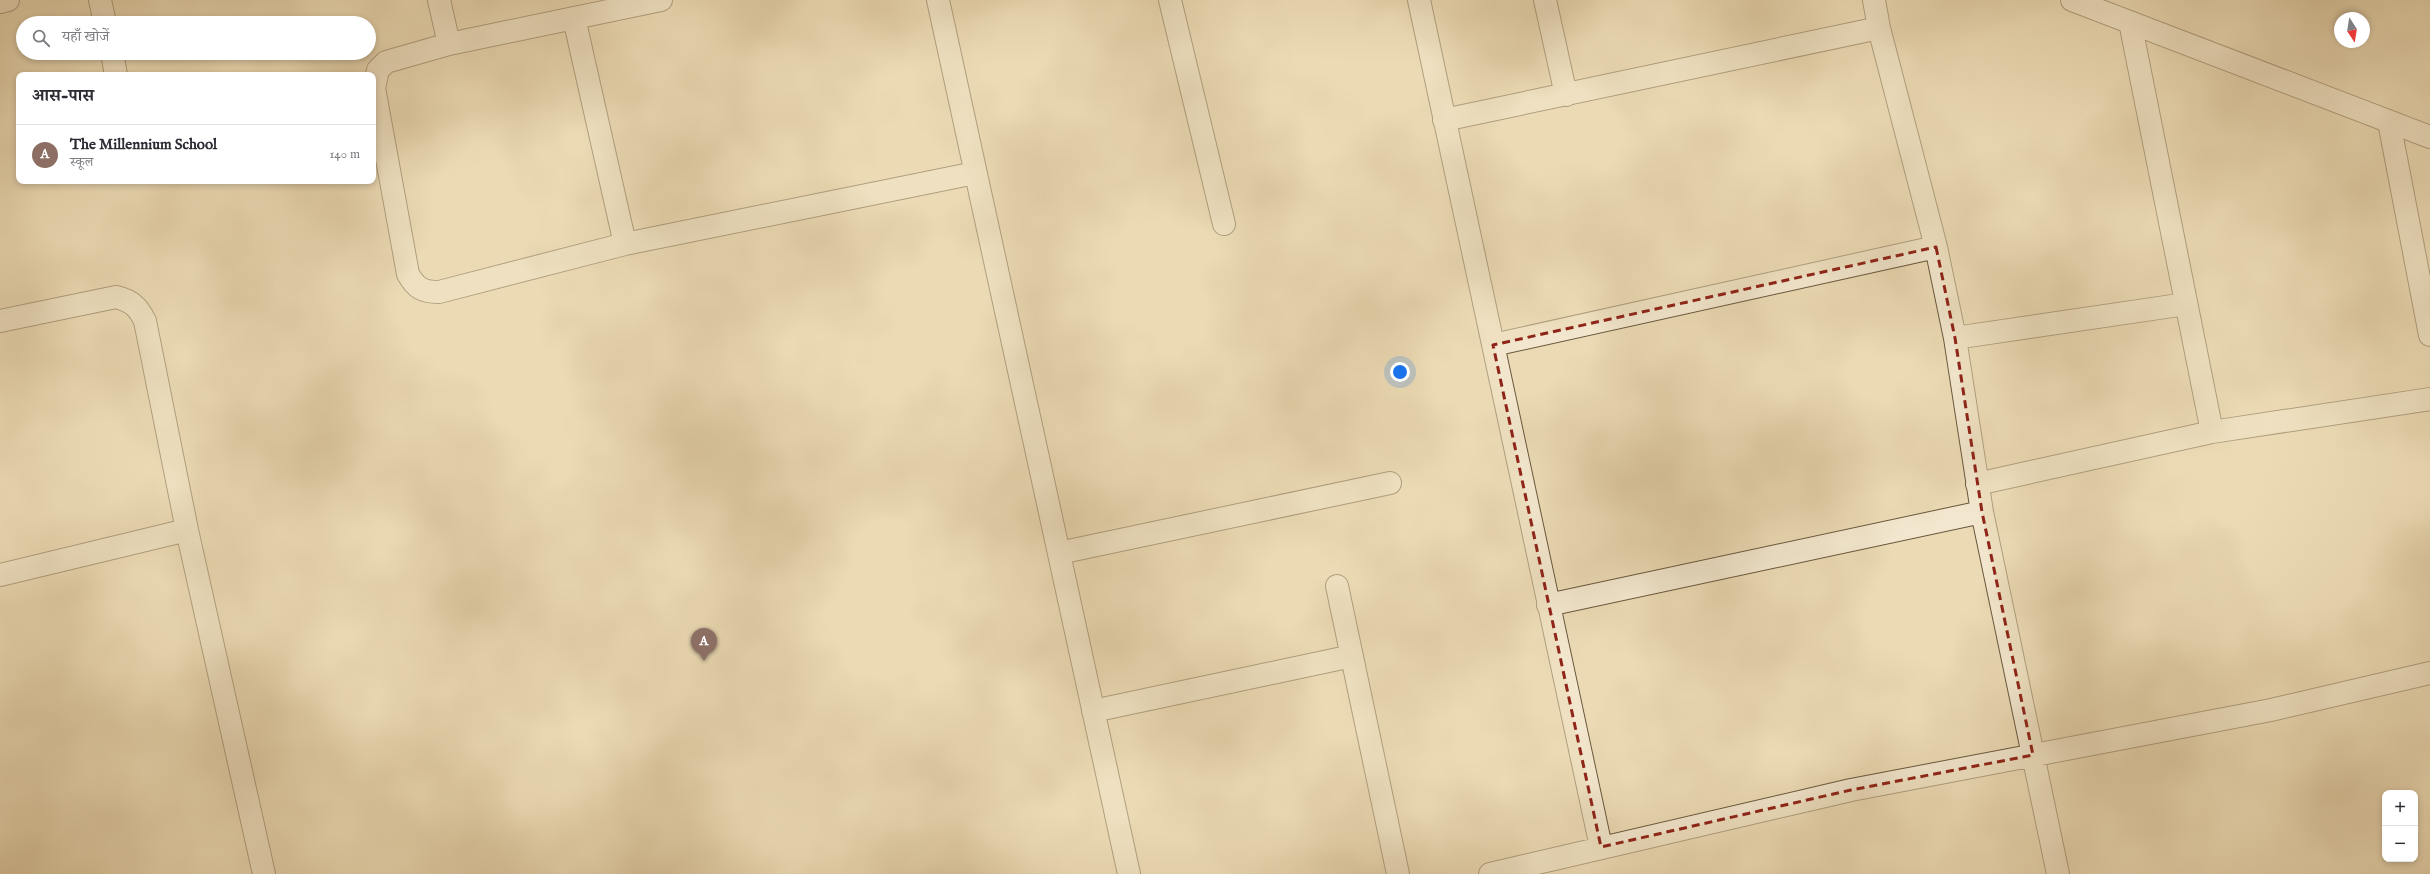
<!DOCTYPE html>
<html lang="hi">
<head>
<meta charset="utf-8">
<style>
	:root { --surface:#fff; --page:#f2f2f3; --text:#2b2b33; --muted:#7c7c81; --line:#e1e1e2; --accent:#0f766e }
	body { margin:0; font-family:"IM FELL English","Noto Serif Devanagari",serif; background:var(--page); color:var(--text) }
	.controls { position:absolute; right:12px; bottom:12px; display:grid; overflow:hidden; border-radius:8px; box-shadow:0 2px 6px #0003 }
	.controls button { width:36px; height:36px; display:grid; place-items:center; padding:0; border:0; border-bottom:1px solid var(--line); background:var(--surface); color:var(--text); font:20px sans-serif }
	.compass { position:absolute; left:2334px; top:12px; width:36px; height:36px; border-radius:50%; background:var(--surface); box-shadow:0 2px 6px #0003; rotate:168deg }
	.you { position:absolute; left:1400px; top:372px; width:14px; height:14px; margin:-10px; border:3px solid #fff; border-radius:50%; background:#1a73e8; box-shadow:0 0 0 6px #1a73e833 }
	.badge { display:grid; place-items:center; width:26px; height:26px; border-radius:50%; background:var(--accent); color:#fff; font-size:13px; font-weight:700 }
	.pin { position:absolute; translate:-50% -33px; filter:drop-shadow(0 1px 2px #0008) }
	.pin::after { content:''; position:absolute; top:21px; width:14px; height:12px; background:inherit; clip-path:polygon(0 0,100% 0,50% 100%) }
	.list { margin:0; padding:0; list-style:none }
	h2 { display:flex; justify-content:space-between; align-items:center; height:52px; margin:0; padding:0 16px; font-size:17px }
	h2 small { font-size:13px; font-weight:400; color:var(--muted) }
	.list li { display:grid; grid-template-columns:26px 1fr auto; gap:12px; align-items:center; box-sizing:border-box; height:60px; padding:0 16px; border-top:1px solid var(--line) }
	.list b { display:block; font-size:15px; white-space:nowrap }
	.list p { margin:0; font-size:13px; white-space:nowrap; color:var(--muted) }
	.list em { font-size:13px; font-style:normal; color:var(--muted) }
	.icon { flex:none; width:22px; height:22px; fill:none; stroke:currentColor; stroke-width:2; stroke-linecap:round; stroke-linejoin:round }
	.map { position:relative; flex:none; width:2430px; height:874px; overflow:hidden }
	.search { position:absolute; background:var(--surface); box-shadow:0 2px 6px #0003; left:16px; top:16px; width:360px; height:44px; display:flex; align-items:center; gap:10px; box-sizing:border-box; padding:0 14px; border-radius:22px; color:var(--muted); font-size:15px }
	.panel { position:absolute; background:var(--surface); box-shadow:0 2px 6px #0003; left:16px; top:72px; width:360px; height:112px; border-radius:8px }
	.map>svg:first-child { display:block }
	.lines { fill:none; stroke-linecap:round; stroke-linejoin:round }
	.street-casing { stroke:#6a573d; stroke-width:24 }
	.street { stroke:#f2e7ce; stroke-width:22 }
	.marked { fill:none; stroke:#8f2418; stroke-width:3; stroke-dasharray:8 5; stroke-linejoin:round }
</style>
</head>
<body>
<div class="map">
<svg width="2430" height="874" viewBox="0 0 2430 874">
	<rect width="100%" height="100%" fill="#ebdab4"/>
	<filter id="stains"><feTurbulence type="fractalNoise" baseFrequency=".005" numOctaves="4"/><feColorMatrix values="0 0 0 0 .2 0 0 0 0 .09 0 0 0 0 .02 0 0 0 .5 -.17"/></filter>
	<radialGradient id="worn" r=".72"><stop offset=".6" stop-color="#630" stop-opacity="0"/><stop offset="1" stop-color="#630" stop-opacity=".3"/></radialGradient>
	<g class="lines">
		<!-- street casing -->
		<g class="street-casing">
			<path id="street" d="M100 0 105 23
				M439 0 449 44
				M661 0 449 44 386 62 378 70 374 88 408 274C416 288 422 292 439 292L625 244 975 173
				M938 0 1129 874
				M1170 0 1224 224
				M1419 0 1601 847
				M1545 0 1566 95
				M1874 0 1879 28 1936 247 1955 338 1982 512 2058 874
				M2072 0 2430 137
				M0 2 8 0
				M574 18 625 244
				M2130 22 2212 432
				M112 53 116 75
				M1444 120 1879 28
				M2389 122 2430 335
				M0 321 116 297C132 301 138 307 145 321L187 530 264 874
				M1955 338 2186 304
				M1493 345 1936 247
				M1977 484 2212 432 2430 399
				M1059 553 1390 483
				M0 575 187 530
				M1337 586 1398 874
				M1548 605 1982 512
				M1093 711 1352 656
				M1490 874 1851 790 2271 710 2430 673"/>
		</g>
		<!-- street -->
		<use href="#street" class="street"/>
	</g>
	<!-- marked area -->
	<path d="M0 0H2430V874H0ZM1936 247 1955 338 1982 512 2033 755 1851 790 1601 847 1493 345Z" fill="#ebdab4" fill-opacity=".55" fill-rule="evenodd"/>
	<path class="marked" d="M1936 247 1955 338 1982 512 2033 755 1851 790 1601 847 1493 345Z"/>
	<rect width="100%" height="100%" filter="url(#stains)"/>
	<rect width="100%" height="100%" fill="url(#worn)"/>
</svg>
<div class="controls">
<button>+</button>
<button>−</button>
</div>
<svg class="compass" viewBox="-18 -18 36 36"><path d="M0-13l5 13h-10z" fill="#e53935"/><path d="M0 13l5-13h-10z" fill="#7c7c81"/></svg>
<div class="you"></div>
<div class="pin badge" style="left:704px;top:661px;background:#8d6e63">A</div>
<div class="search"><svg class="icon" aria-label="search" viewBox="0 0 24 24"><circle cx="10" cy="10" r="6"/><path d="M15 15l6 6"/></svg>यहाँ खोजें</div>
<section class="panel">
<h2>आस-पास<small></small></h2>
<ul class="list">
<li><span class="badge" style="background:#8d6e63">A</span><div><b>The Millennium School</b><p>स्कूल</p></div><em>140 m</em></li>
</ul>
</section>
</div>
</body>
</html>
